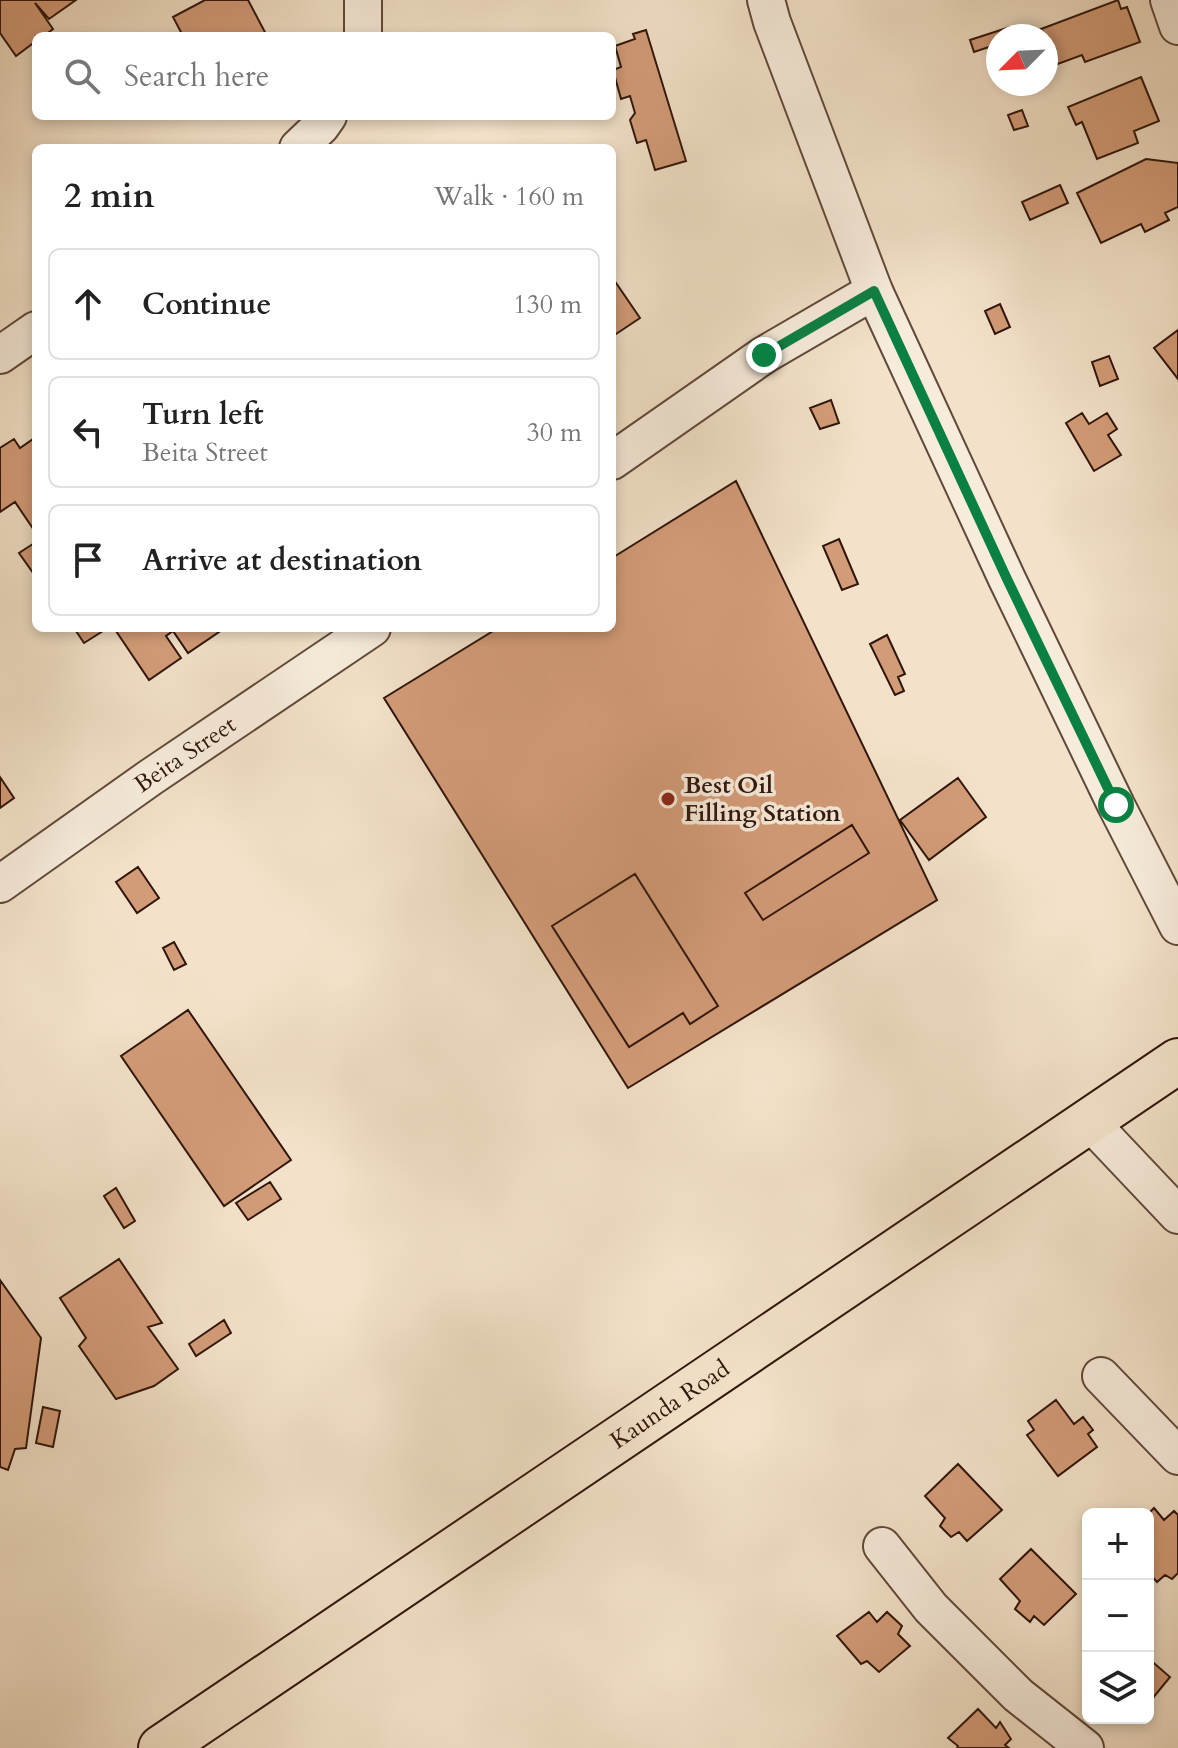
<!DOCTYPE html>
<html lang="en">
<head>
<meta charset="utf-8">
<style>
	:root { --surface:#fff; --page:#f6f6f6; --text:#222; --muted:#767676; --line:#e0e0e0 }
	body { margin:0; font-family:Cardo,serif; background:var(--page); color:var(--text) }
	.controls { position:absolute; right:24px; bottom:24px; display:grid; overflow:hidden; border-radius:12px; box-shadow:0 4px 12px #0003 }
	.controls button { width:72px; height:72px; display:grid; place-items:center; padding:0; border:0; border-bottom:2px solid var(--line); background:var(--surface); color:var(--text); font:40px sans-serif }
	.compass { position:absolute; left:986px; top:24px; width:72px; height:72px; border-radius:50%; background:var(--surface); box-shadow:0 4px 12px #0003; rotate:246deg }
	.stop { position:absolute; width:24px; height:24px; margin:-18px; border:6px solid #0b8043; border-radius:50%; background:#fff }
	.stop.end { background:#0b8043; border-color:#fff; box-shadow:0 2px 8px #0008 }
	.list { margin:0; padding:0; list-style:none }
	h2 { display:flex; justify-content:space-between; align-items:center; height:104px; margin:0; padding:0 32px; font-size:34px }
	h2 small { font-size:26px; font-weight:400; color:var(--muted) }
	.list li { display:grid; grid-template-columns:52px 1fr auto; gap:24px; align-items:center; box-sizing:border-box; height:112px; margin:0 16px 16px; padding:0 16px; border:2px solid var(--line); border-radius:12px }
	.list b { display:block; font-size:30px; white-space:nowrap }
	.list p { margin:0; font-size:26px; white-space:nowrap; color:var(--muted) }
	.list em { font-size:26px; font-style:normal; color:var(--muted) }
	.icon { flex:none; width:44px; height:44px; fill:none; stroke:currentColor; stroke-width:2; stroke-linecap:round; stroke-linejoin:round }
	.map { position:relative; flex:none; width:1178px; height:1748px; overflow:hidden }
	.search { position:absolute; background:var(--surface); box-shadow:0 4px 12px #0003; left:32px; top:32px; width:584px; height:88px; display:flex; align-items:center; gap:20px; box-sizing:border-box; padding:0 28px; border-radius:12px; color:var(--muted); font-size:30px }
	.panel { position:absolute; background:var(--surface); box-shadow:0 4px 12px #0003; left:32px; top:144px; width:584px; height:488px; border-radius:12px }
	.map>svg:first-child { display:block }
	.building { fill:#d39c78; stroke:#30150b; stroke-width:2 }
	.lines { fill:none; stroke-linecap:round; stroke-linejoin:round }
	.minor-casing { stroke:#61483a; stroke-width:40 }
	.major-casing { stroke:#30150b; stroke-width:48 }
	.minor { stroke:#f7ecdc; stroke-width:36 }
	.major { stroke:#f3e2c9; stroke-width:44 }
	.route { stroke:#0b8043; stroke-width:10 }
	.poi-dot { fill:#8f2418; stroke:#f7ecdc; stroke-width:3 }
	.labels { text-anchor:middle; stroke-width:7; stroke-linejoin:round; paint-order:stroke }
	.street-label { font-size:24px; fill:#30150b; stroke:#f7ecdc }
	.poi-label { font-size:24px; font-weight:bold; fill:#30150b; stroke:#f7ecdc; text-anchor:start }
</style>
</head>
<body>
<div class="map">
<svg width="1178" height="1748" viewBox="0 0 1178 1748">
	<rect width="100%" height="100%" fill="#f3e2c9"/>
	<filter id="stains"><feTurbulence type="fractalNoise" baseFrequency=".0025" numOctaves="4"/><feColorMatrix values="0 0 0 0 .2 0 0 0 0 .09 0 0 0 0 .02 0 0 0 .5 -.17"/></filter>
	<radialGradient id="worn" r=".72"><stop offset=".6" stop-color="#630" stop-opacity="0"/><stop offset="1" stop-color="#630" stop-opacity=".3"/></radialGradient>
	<!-- building -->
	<path class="building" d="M0 0H76L49 19 35 3 53 29 44 36H36V41L16 56 0 33Z
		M205 0H248L267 36H183L173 17Z
		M1118 0 1121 9 1127 7 1140 42 1085 62 1082 55 1055 65 1046 36 1041 29Z
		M1010 27 1013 36H998V44L974 52 970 40Z
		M646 30 686 161 655 170 646 140 637 143 630 120 635 113 630 96 621 99 613 70 621 67 615 46 635 39 633 34Z
		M1141 77 1159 121 1134 131 1138 143 1097 159 1082 122 1076 125 1068 107Z
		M1022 110 1028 126 1014 130 1008 115Z
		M1146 159 1178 163V207L1165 213 1169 220 1145 232 1141 224 1101 243 1077 193Z
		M1060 185 1068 203 1030 220 1022 202Z
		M612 277 640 318 613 336 612 335Z
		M1000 304 1010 327 995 334 985 311Z
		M1178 330V379L1154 348Z
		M1109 356 1118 379 1100 386 1092 362Z
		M831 400 839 423 820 429 810 408Z
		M1082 413 1089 424 1107 413 1117 429 1108 435 1121 455 1094 471 1066 423Z
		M36 437V533L15 502 0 512V448L14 439 20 448Z
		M736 481 937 900 628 1088 384 698 498 628H612V558Z
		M839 539 858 584 842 590 823 546Z
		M36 542V577L19 553Z
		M74 628H101L103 631 84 643Z
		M114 628H216L219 632 188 653 173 631 166 636 181 658 149 680Z
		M887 635 905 674 898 677 904 691 895 695 870 644Z
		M0 777 14 798 0 808Z
		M958 778 986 817 929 860 900 820Z
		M852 825 869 853 763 920 745 893Z
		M138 867 159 898 137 913 116 882Z
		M635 874 718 1006 690 1024 683 1013 629 1047 552 926Z
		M174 942 186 964 174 970 163 948Z
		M188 1010 291 1160 224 1206 121 1056Z
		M270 1182 281 1199 248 1220 236 1203Z
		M116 1188 135 1221 124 1228 104 1196Z
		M119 1259 162 1323 148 1327 178 1369 154 1386 116 1399 79 1346 86 1338 60 1298Z
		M0 1280 41 1338 26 1448 15 1449 8 1470 0 1467Z
		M224 1320 231 1333 196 1356 189 1344Z
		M1056 1400 1074 1424 1083 1417 1093 1430 1088 1434 1097 1447 1058 1476 1027 1435 1034 1430 1028 1421Z
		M43 1407 60 1411 53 1447 36 1443Z
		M958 1464 1002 1510 967 1541 959 1532 951 1537 940 1526 945 1518 925 1496Z
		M1154 1508 1164 1520 1174 1511 1178 1515V1573L1172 1579 1165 1575 1157 1582 1148 1572V1514Z
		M1031 1549 1076 1594 1044 1625 1034 1616 1030 1622 1015 1609 1020 1601 1000 1579Z
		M869 1612 877 1622 887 1612 902 1626 898 1634 910 1646 879 1672 867 1661 861 1664 837 1636Z
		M1148 1658 1170 1677 1148 1704Z
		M978 1709 996 1728 1000 1722 1011 1739 1005 1745 1009 1748H957L958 1746 948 1738Z"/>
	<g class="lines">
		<!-- minor casing -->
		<g class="minor-casing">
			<g id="minor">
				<path d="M766 0 772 22 874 291 1007 579 1116 805 1178 926"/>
				<path d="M1169 0 1178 26"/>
				<path d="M363 36V0"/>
				<path d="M298 148 321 126 328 116"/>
				<path d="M0 355 36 330"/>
				<path d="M612 461 764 355 874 291"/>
				<path id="s1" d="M0 884 151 777 372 628"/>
				<path d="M1089 1121 1178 1215"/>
				<path d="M1101 1376 1178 1456"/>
				<path d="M882 1546 931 1608 1018 1695 1085 1748"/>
			</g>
		</g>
		<!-- major casing -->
		<g class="major-casing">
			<g id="major">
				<path id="s2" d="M161 1748 1178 1061"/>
			</g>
		</g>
		<!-- minor -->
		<use href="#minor" class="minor"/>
		<!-- major -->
		<use href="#major" class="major"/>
	</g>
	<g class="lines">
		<!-- route -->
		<path class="route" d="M764 355 874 291 1007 579 1116 805"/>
	</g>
	<!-- markers -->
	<circle class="poi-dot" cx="668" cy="799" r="8"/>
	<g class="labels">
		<!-- street labels -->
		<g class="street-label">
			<text dy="8" stroke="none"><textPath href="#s1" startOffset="226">Beita Street</textPath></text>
			<text dy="8" stroke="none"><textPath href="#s2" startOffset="614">Kaunda Road</textPath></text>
		</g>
		<!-- poi labels -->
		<g class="poi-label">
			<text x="684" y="793">Best Oil<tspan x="684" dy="28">Filling Station</tspan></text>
		</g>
	</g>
	<rect width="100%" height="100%" filter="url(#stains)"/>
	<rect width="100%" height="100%" fill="url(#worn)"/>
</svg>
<div class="controls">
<button>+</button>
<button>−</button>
<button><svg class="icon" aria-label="layers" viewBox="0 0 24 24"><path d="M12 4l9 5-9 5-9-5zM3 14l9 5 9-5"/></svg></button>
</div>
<svg class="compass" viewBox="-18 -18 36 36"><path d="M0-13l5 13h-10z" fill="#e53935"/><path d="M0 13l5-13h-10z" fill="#767676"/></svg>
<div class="stop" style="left:1116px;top:805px"></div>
<div class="stop end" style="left:764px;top:355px"></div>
<div class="search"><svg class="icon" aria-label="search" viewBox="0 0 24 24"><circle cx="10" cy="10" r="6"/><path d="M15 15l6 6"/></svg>Search here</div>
<section class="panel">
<h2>2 min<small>Walk · 160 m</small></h2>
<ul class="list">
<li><svg class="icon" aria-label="ahead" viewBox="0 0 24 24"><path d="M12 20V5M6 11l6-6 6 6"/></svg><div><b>Continue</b></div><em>130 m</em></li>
<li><svg class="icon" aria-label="left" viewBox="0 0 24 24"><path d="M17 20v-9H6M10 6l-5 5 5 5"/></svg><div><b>Turn left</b><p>Beita Street</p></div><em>30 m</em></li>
<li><svg class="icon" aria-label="arrive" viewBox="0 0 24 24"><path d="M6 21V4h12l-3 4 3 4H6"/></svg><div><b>Arrive at destination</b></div></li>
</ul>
</section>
</div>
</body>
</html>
